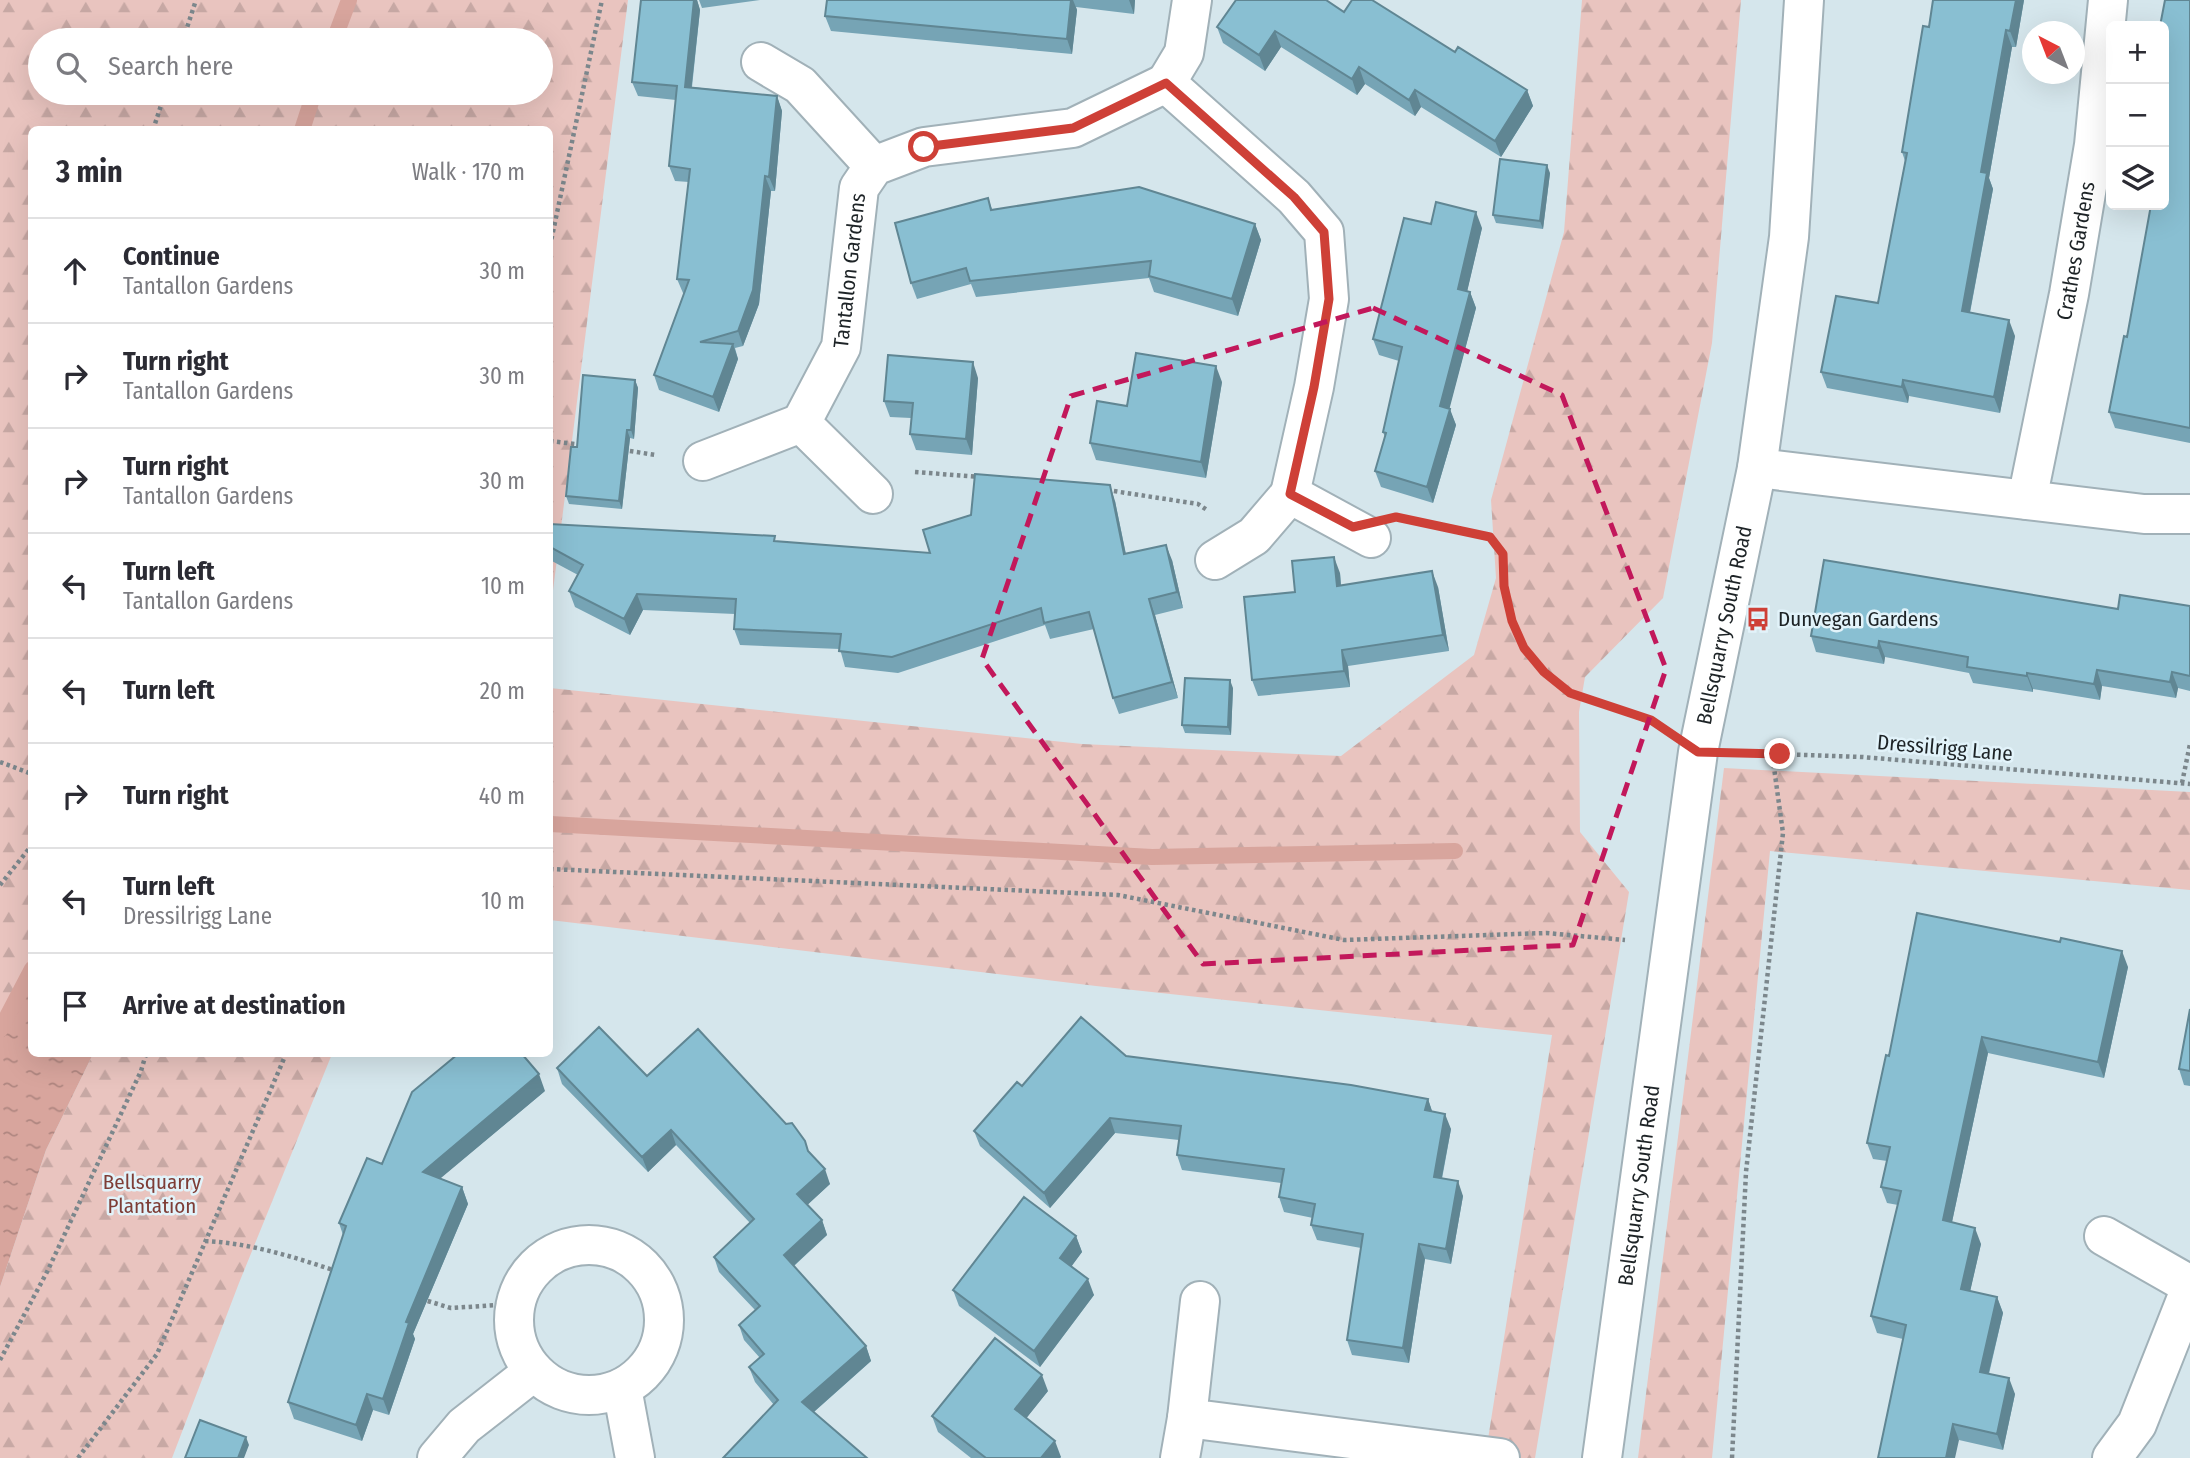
<!DOCTYPE html>
<html lang="en">
<head>
<meta charset="utf-8">
<style>
	:root { --surface:#fff; --page:#f2f2f3; --text:#2b2b33; --muted:#7c7c81; --line:#e1e1e2 }
	body { margin:0; font-family:"Fira Sans Condensed",sans-serif; background:var(--page); color:var(--text) }
	.controls { position:absolute; right:21px; top:21px; display:grid; overflow:hidden; border-radius:10px; box-shadow:0 7px 28px #0002 }
	.controls button { width:63px; height:63px; display:grid; place-items:center; padding:0; border:0; border-bottom:2px solid var(--line); background:var(--surface); color:var(--text); font:35px sans-serif }
	.compass { position:absolute; left:2022px; top:21px; width:63px; height:63px; border-radius:50%; background:var(--surface); box-shadow:0 7px 28px #0002; rotate:318deg }
	.stop { position:absolute; width:21px; height:21px; margin:-16px; border:5px solid #ce4037; border-radius:50%; background:#fff }
	.stop.end { background:#ce4037; border-color:#fff; box-shadow:0 2px 7px #0008 }
	.list { margin:0; padding:0; list-style:none }
	h2 { display:flex; justify-content:space-between; align-items:center; height:91px; margin:0; padding:0 28px; font-size:30px }
	h2 small { font-size:23px; font-weight:400; color:var(--muted) }
	.list li { display:grid; grid-template-columns:46px 1fr auto; gap:21px; align-items:center; box-sizing:border-box; height:105px; padding:0 28px; border-top:2px solid var(--line) }
	.list b { display:block; font-size:26px; white-space:nowrap }
	.list p { margin:0; font-size:23px; white-space:nowrap; color:var(--muted) }
	.list em { font-size:23px; font-style:normal; color:var(--muted) }
	.icon { flex:none; width:38px; height:38px; fill:none; stroke:currentColor; stroke-width:2; stroke-linecap:round; stroke-linejoin:round }
	.map { position:relative; flex:none; width:2190px; height:1458px; overflow:hidden }
	.search { position:absolute; background:var(--surface); box-shadow:0 7px 28px #0002; left:28px; top:28px; width:525px; height:77px; display:flex; align-items:center; gap:18px; box-sizing:border-box; padding:0 24px; border-radius:38px; color:var(--muted); font-size:26px }
	.panel { position:absolute; background:var(--surface); box-shadow:0 7px 28px #0002; left:28px; top:126px; width:525px; height:931px; border-radius:10px }
	.map>svg:first-child { display:block }
	.forest { fill:url(#forest-firs); fill-rule:evenodd }
	.water { fill:url(#water-ripples) }
	.lines { fill:none; stroke-linecap:round; stroke-linejoin:round }
	.stream { stroke:#d8a59d; stroke-width:16 }
	.minor-casing { stroke:#a1b1b8; stroke-width:42 }
	.path { stroke:#7c878c; stroke-width:4.5; stroke-dasharray:3.5 3.5; stroke-linecap:butt }
	.minor { stroke:#fff; stroke-width:38 }
	.wall { fill:#76a4b5 }
	.shaded-wall { fill:#608693 }
	.building { fill:#89bfd2; stroke:#608693; stroke-width:2 }
	.route { stroke:#ce4037; stroke-width:9 }
	.marked { fill:none; stroke:#c2185b; stroke-width:5; stroke-dasharray:14 9; stroke-linejoin:round }
	.labels { text-anchor:middle; stroke-width:5; stroke-linejoin:round; paint-order:stroke }
	.street-label { font-size:21px; fill:#1d2326; stroke:#e2f3fa }
	.poi-label { font-size:21px; fill:#1d2326; stroke:#e2f3fa; text-anchor:start }
	.park-label { font-size:21px; fill:#7e3d36; stroke:#e2f3fa }
</style>
</head>
<body>
<div class="map">
<svg width="2190" height="1458" viewBox="0 0 2190 1458">
	<defs>
		<pattern id="forest-firs" width="22" height="20" patternUnits="userSpaceOnUse" patternTransform="scale(1.75)"><rect width="22" height="20" fill="#e9c4bf"/><path d="M5 1l3.5 6h-7zM16 11l3.5 6h-7z" fill="#c7a8a4"/></pattern>
		<pattern id="water-ripples" width="26" height="14" patternUnits="userSpaceOnUse" patternTransform="scale(1.75)"><rect width="26" height="14" fill="#d8a59d"/><path d="M2 4q2-2 4 0t4 0M15 11q2-2 4 0t4 0" fill="none" stroke="#af8680"/></pattern>
	</defs>
	<rect width="100%" height="100%" fill="#d5e6ec"/>
	<!-- forest -->
	<path class="forest" d="M0 0H628L550 614V130H32V969L0 1030ZM40 40H541V93H40Z
		M1582 0H1741L1712 343 1663 598 1585 677 1579 712 1580 832 1629 892 1535 1458H1485L1552 1035 1096 986 550 920V688L1082 744 1341 756 1474 655 1496 578 1491 500 1564 232Z
		M1724 768 2190 792V890L1770 851 1712 1458H1638Z
		M93 1054H332L239 1283 172 1458H0V1287L46 1150Z"/>
	<!-- water -->
	<path class="water" d="M31 969 32 1054H93L46 1150 0 1287V1030Z"/>
	<g class="lines">
		<!-- stream -->
		<path class="stream" d="M334 40 349 0
			M302 130 314 93
			M550 824 1152 857 1455 851
			M0 1030 32 969"/>
		<!-- minor casing -->
		<g class="minor-casing">
			<g id="minor">
				<path d="M1192 0 1184 53 1166 83 1294 197 1324 232 1329 299 1314 387 1290 494 1371 538"/>
				<path d="M761 62 800 85 874 166"/>
				<path d="M703 461 801 423"/>
				<path d="M1757 468 2144 514H2190"/>
				<path id="s1" d="M873 494 801 423 841 347 859 188 874 166 924 147 1073 128 1166 83"/>
				<path id="s2" d="M2027 500 2069 294 2094 145 2108 0"/>
				<path d="M1215 560 1254 536 1290 494"/>
				<path d="M2104 1236 2190 1285"/>
				<circle cx="589" cy="1320" r="75"/>
				<path d="M1200 1301 1187 1418 1500 1458"/>
				<path d="M622 1388 635 1458"/>
				<path d="M437 1458 464 1426 533 1372"/>
				<path d="M1180 1458 1187 1418"/>
				<path id="s3" d="M1602 1458 1698 752 1757 468 1789 237 1804 0"/>
				<path d="M2112 1458 2137 1424 2190 1290"/>
			</g>
		</g>
		<!-- path -->
		<path class="path" d="M183 40 196 0
			M153 130 165 93
			M550 246 602 0
			M550 441 583 445
			M623 450 656 455
			M915 472 980 477
			M1107 490 1198 504 1207 510
			M1416 521 1490 537 1503 554 1504 586 1512 621 1524 648 1544 672 1570 693 1656 724
			M1748 753 1862 757 2190 784
			M0 762 32 774
			M2182 783 2190 744
			M550 869 1118 895 1344 940 1546 933 1625 940
			M0 885 32 845
			M205 1241C250 1243 294 1257 336 1271
			M421 1299 451 1308 514 1304
			M0 1360 47 1272 141 1071 146 1054
			M78 1458 157 1354 286 1054
			M1732 1458 1746 1172 1783 833 1772 753"/>
		<!-- minor -->
		<use href="#minor" class="minor"/>
	</g>
	<!-- wall -->
	<path class="wall" d="M641 0H697L700 10 692 87 777 96 782 111 775 191H771L759 304 743 346 735 348 738 359 719 412 659 390 654 375 684 293H683L677 279 689 182 675 181 669 166 676 100 638 96 632 82Z
		M699 0H760L702 8Z
		M827 0H1135L1134 14 1076 7 1077 10 1072 54 831 31 825 16Z
		M2024 0 2016 47H2012L1989 178 1993 189 1970 313 2015 336 2000 413 1909 396 1908 403 1827 388 1821 372 1878 303 1905 161 1902 152 1929 27Z
		M2190 0V443L2115 428 2109 412 2127 337 2164 205Z
		M1344 12 1455 52 1527 90 1533 106 1501 157 1421 107 1415 116 1365 84 1357 95 1281 47 1265 71 1223 43 1217 27Z
		M1550 173 1543 229 1496 223 1493 215Z
		M988 198 992 209 1255 224 1261 240 1238 316 1154 292 1149 278 976 297 971 284 917 299 911 283Z
		M1431 224 1482 228 1467 291 1470 292 1476 308 1449 408 1456 425 1433 503 1381 487 1375 471 1385 437 1383 432 1399 361 1379 355 1373 339Z
		M978 378 972 455 916 450 910 434 911 418 890 417 884 401Z
		M635 380 638 388 634 439 630 438 622 509 569 504 566 496 577 447Z
		M1222 382 1206 478 1096 460 1090 443 1127 406Z
		M1115 501 1126 554 1172 560 1183 608 1155 615 1178 698 1119 714 1113 698 1094 629 1050 639 1045 625 898 673 845 667 840 649 740 645 734 629 735 614 643 610 630 635 575 607 569 591 578 575 550 560V524L930 553Z
		M1340 573 1341 585 1438 587 1449 651 1348 666 1350 687 1258 696 1252 680 1295 592Z
		M2190 606V691L2178 688 2176 698 2102 686 2100 700 2033 689V692L1973 683 1969 673 1885 657 1884 664 1816 652 1811 636 2118 609Z
		M1233 688 1231 735 1185 733 1182 725Z
		M2060 942 2128 967 2104 1078 1988 1053 1952 1222 1981 1244 1970 1291 1997 1297 2003 1313 1989 1374 2015 1394 2003 1450 1959 1440 1903 1339 1877 1333 1871 1316 1898 1205 1887 1203 1881 1187 1887 1161 1873 1159 1867 1143 1889 1056Z
		M2190 1009V1086L2184 1085 2179 1069Z
		M1126 1056 1428 1099 1432 1111 1451 1129 1442 1179 1463 1196 1451 1264 1425 1259 1409 1363 1352 1355 1347 1340 1361 1248 1317 1240 1311 1225 1313 1218 1284 1212 1279 1197 1281 1183 1182 1170 1177 1155 1179 1140 1115 1133 1050 1208 980 1146 974 1131 1022 1086Z
		M557 1068 647 1076 809 1152 830 1184 807 1205 822 1220 827 1235 794 1266 866 1346 871 1361 814 1412 774 1405 755 1382 749 1367 760 1358 744 1340 739 1325 755 1310 719 1272 714 1257 750 1223 676 1145 648 1172 562 1084Z
		M545 1091 440 1178 462 1187 468 1204 413 1334 415 1339 389 1415 373 1410 362 1441 294 1419 288 1402 343 1235 339 1223 382 1164Z
		M1076 1236 1082 1252 1071 1266 1094 1295 1040 1367 959 1306 953 1290Z
		M1048 1391 1026 1418 1061 1457 1060 1458H971L938 1432 932 1416Z"/>
	<!-- shaded-wall -->
	<path class="shaded-wall" d="M694 0H697L700 10 690 101 685 87Z
		M1071 0H1073L1077 10 1072 54 1067 39Z
		M1129 0H1135L1134 14Z
		M2016 0H2024L2016 47 2010 31Z
		M2006 30 2012 47 1989 178 1993 189 1967 327 1962 311 1981 172Z
		M1275 31 1281 47 1265 71 1259 55Z
		M1359 67 1365 84 1357 95 1352 79Z
		M1415 90 1421 107 1415 116 1409 100Z
		M1527 90 1533 106 1501 157 1495 141Z
		M777 96 782 111 775 191 769 177Z
		M1547 165 1550 173 1543 229 1540 221Z
		M765 176 771 191 759 304 743 346 738 331Z
		M1476 212 1482 228 1464 305 1458 289Z
		M1255 224 1261 240 1238 316 1232 299Z
		M1470 292 1476 308 1446 422 1440 406Z
		M2009 320 2015 336 2000 413 1994 397Z
		M733 344 738 359 719 412 713 397Z
		M973 362 978 378 972 455 966 439Z
		M1216 366 1222 382 1206 478 1201 462Z
		M635 380 638 388 634 439 631 430Z
		M1903 380 1909 396 1908 403 1902 387Z
		M1450 409 1456 425 1433 503 1427 487Z
		M627 430 630 438 622 509 619 501Z
		M1110 485 1115 501 1129 570 1124 554Z
		M1166 545 1172 560 1183 608 1177 592Z
		M1334 557 1340 573 1342 602 1337 586Z
		M1432 571 1438 587 1449 651 1443 635Z
		M637 594 643 610 630 635 624 619Z
		M1149 599 1155 615 1178 698 1172 682Z
		M1879 641 1885 657 1884 664 1878 648Z
		M1342 650 1348 666 1350 687 1344 671Z
		M2097 670 2102 686 2100 700 2094 684Z
		M2172 672 2178 688 2176 698 2170 682Z
		M2027 673 2033 689V692L2027 676Z
		M1230 680 1233 688 1231 735 1228 727Z
		M2122 951 2128 967 2104 1078 2098 1062Z
		M1982 1037 1988 1053 1949 1236 1943 1220Z
		M539 1074 545 1091 429 1188 423 1172Z
		M1428 1099 1433 1114 1425 1110Z
		M1445 1114 1451 1129 1439 1192 1434 1177Z
		M1110 1118 1115 1133 1050 1208 1044 1193Z
		M671 1130 676 1145 648 1172 642 1157Z
		M825 1169 830 1184 803 1209 797 1194Z
		M1458 1181 1463 1196 1451 1264 1446 1249Z
		M462 1187 468 1204 413 1334 415 1339 389 1415 383 1399 406 1322Z
		M822 1220 827 1235 789 1270 784 1255Z
		M1975 1228 1981 1244 1967 1305 1961 1289Z
		M1076 1236 1082 1252 1066 1274 1060 1258Z
		M1419 1244 1425 1259 1409 1363 1403 1348Z
		M1088 1279 1094 1295 1040 1367 1034 1351Z
		M1997 1297 2003 1313 1985 1388 1980 1372Z
		M866 1346 871 1361 808 1417 802 1402Z
		M1042 1375 1048 1391 1021 1425 1015 1409Z
		M2009 1378 2015 1394 2003 1450 1997 1434Z
		M367 1394 373 1410 362 1441 356 1425Z
		M1953 1424 1959 1440 1955 1458H1946Z
		M246 1437 249 1445 244 1458H238Z
		M1055 1441 1061 1457 1060 1458H1041Z"/>
	<!-- building -->
	<path class="building" d="M641 0H694L685 87 777 96 769 177 765 176 753 290 738 331 700 342 733 344 713 397 654 375 689 280 677 279 690 169 669 166 677 86 632 82Z
		M827 0H1071L1067 39 825 16Z
		M1236 0H1326L1344 12 1352 0H1372L1455 52 1458 47 1527 90 1495 141 1415 90 1409 100 1359 67 1352 79 1275 31 1259 55 1217 27Z
		M1933 0H2016L2010 31 2006 30 1981 172 1987 173 1962 311 2009 320 1994 397 1903 380 1902 387 1821 372 1836 296 1878 303 1907 153 1902 152 1923 26 1929 27Z
		M2165 0H2190V428L2109 412 2124 336 2127 337 2151 205H2164V26H2160Z
		M1500 159 1547 165 1540 221 1493 215Z
		M1139 187 1255 224 1232 299 1149 276 1151 261 970 281 966 268 911 283 895 223 988 198 991 210Z
		M1436 202 1476 212 1458 289 1470 292 1440 406 1450 409 1427 487 1375 471 1386 433 1383 432 1402 347 1373 339 1404 218 1431 224Z
		M1136 353 1216 366 1201 462 1090 443 1097 401 1127 406Z
		M888 355 973 362 966 439 910 434 913 403 884 401Z
		M583 375 635 380 631 430H627L619 501 566 496 571 447H577Z
		M975 474 1110 485 1124 554 1166 545 1177 592 1149 599 1172 682 1113 698 1089 612 1044 623 1041 608 892 657 839 651 841 634 734 629 736 599 637 594 624 619 569 591 583 565 550 547V524L775 536 774 541 930 553 923 530 971 515Z
		M1334 557 1337 586 1432 571 1443 635 1342 650 1344 671 1252 680 1244 597 1295 592 1292 561Z
		M1824 560 2118 609 2120 595 2190 606V676L2172 672 2170 682 2097 670 2094 684 2027 673V676L1967 667 1968 657 1879 641 1878 648 1811 636Z
		M1185 678 1230 680 1228 727 1182 725Z
		M1917 913 2060 942 2061 938 2122 951 2098 1062 1982 1037 1943 1220 1975 1228 1961 1289 1997 1297 1980 1372 2009 1378 1997 1434 1953 1424 1946 1458H1878L1906 1325 1871 1316 1901 1191 1881 1187 1890 1147 1867 1143 1886 1055 1889 1056Z
		M2190 1009V1071L2179 1069Z
		M1081 1017 1126 1056 1351 1085 1428 1099 1425 1110 1445 1114 1434 1177 1458 1181 1446 1249 1419 1244 1403 1348 1347 1340 1363 1234 1311 1225 1315 1204 1279 1197 1284 1169 1177 1155 1181 1126 1110 1118 1044 1193 974 1131 1017 1082 1022 1086Z
		M599 1027 647 1076 698 1029 786 1124 792 1123 805 1141 808 1151 825 1169 797 1194 822 1220 784 1255 866 1346 802 1402 867 1458H723L778 1400 749 1367 764 1354 739 1325 760 1306 714 1257 754 1219 671 1130 642 1157 557 1068Z
		M458 1054H522L539 1074 423 1172 462 1187 406 1322 409 1323 383 1399 367 1394 356 1425 288 1402 346 1226 339 1223 367 1158 382 1164 412 1092Z
		M1024 1197 1076 1236 1060 1258 1088 1279 1034 1351 953 1290Z
		M995 1338 1042 1375 1015 1409 1055 1441 1041 1458H986L932 1416Z
		M200 1420 246 1437 238 1458H185Z"/>
	<g class="lines">
		<!-- route -->
		<path class="route" d="M924 147 1073 128 1166 83 1294 197 1324 232 1329 299 1314 387 1290 494 1353 527 1396 517 1490 537 1503 554 1504 586 1512 621 1524 648 1544 672 1570 693 1651 720 1698 752 1780 754"/>
	</g>
	<!-- marked area -->
	<path class="marked" d="M1373 308 1562 395 1666 669 1573 945 1203 964 982 659 1071 396Z"/>
	<!-- icons -->
	<defs>
		<g id="bus-bare" transform="scale(1.89)"><path d="M-5-6H5V4H4V6H2V4H-2V6H-4V4H-5ZM-3.5-4V0h7V-4ZM-3.5 1.2v1.5H-2V1.2ZM2 1.2v1.5H3.5V1.2Z" fill="#ce4037" stroke="#e2f3fa" stroke-width="2.5" paint-order="stroke"/></g>
	</defs>
	<g fill-rule="evenodd">
		<use href="#bus-bare" x="1758" y="619"/>
	</g>
	<g class="labels">
		<!-- street labels -->
		<g class="street-label">
			<text dy="7" stroke="none"><textPath href="#s2" startOffset="254">Crathes Gardens</textPath></text>
			<text dy="7" stroke="none"><textPath href="#s1" startOffset="264">Tantallon Gardens</textPath></text>
			<text dy="7" stroke="none"><textPath href="#s3" startOffset="842">Bellsquarry South Road</textPath></text>
			<text transform="translate(1945 748) rotate(5)" y="7">Dressilrigg Lane</text>
			<text dy="7" stroke="none"><textPath href="#s3" startOffset="275">Bellsquarry South Road</textPath></text>
		</g>
		<!-- poi labels -->
		<g class="poi-label">
			<text x="1778" y="626">Dunvegan Gardens</text>
		</g>
		<!-- park labels -->
		<g class="park-label">
			<text x="152" y="1189">Bellsquarry<tspan x="152" dy="24">Plantation</tspan></text>
		</g>
	</g>
</svg>
<div class="controls">
<button>+</button>
<button>−</button>
<button><svg class="icon" aria-label="layers" viewBox="0 0 24 24"><path d="M12 4l9 5-9 5-9-5zM3 14l9 5 9-5"/></svg></button>
</div>
<svg class="compass" viewBox="-18 -18 36 36"><path d="M0-13l5 13h-10z" fill="#e53935"/><path d="M0 13l5-13h-10z" fill="#7c7c81"/></svg>
<div class="stop" style="left:924px;top:147px"></div>
<div class="stop end" style="left:1780px;top:754px"></div>
<div class="search"><svg class="icon" aria-label="search" viewBox="0 0 24 24"><circle cx="10" cy="10" r="6"/><path d="M15 15l6 6"/></svg>Search here</div>
<section class="panel">
<h2>3 min<small>Walk · 170 m</small></h2>
<ul class="list">
<li><svg class="icon" aria-label="ahead" viewBox="0 0 24 24"><path d="M12 20V5M6 11l6-6 6 6"/></svg><div><b>Continue</b><p>Tantallon Gardens</p></div><em>30 m</em></li>
<li><svg class="icon" aria-label="right" viewBox="0 0 24 24"><path d="M7 20v-9h11M14 6l5 5-5 5"/></svg><div><b>Turn right</b><p>Tantallon Gardens</p></div><em>30 m</em></li>
<li><svg class="icon" aria-label="right" viewBox="0 0 24 24"><path d="M7 20v-9h11M14 6l5 5-5 5"/></svg><div><b>Turn right</b><p>Tantallon Gardens</p></div><em>30 m</em></li>
<li><svg class="icon" aria-label="left" viewBox="0 0 24 24"><path d="M17 20v-9H6M10 6l-5 5 5 5"/></svg><div><b>Turn left</b><p>Tantallon Gardens</p></div><em>10 m</em></li>
<li><svg class="icon" aria-label="left" viewBox="0 0 24 24"><path d="M17 20v-9H6M10 6l-5 5 5 5"/></svg><div><b>Turn left</b></div><em>20 m</em></li>
<li><svg class="icon" aria-label="right" viewBox="0 0 24 24"><path d="M7 20v-9h11M14 6l5 5-5 5"/></svg><div><b>Turn right</b></div><em>40 m</em></li>
<li><svg class="icon" aria-label="left" viewBox="0 0 24 24"><path d="M17 20v-9H6M10 6l-5 5 5 5"/></svg><div><b>Turn left</b><p>Dressilrigg Lane</p></div><em>10 m</em></li>
<li><svg class="icon" aria-label="arrive" viewBox="0 0 24 24"><path d="M6 21V4h12l-3 4 3 4H6"/></svg><div><b>Arrive at destination</b></div></li>
</ul>
</section>
</div>
</body>
</html>
